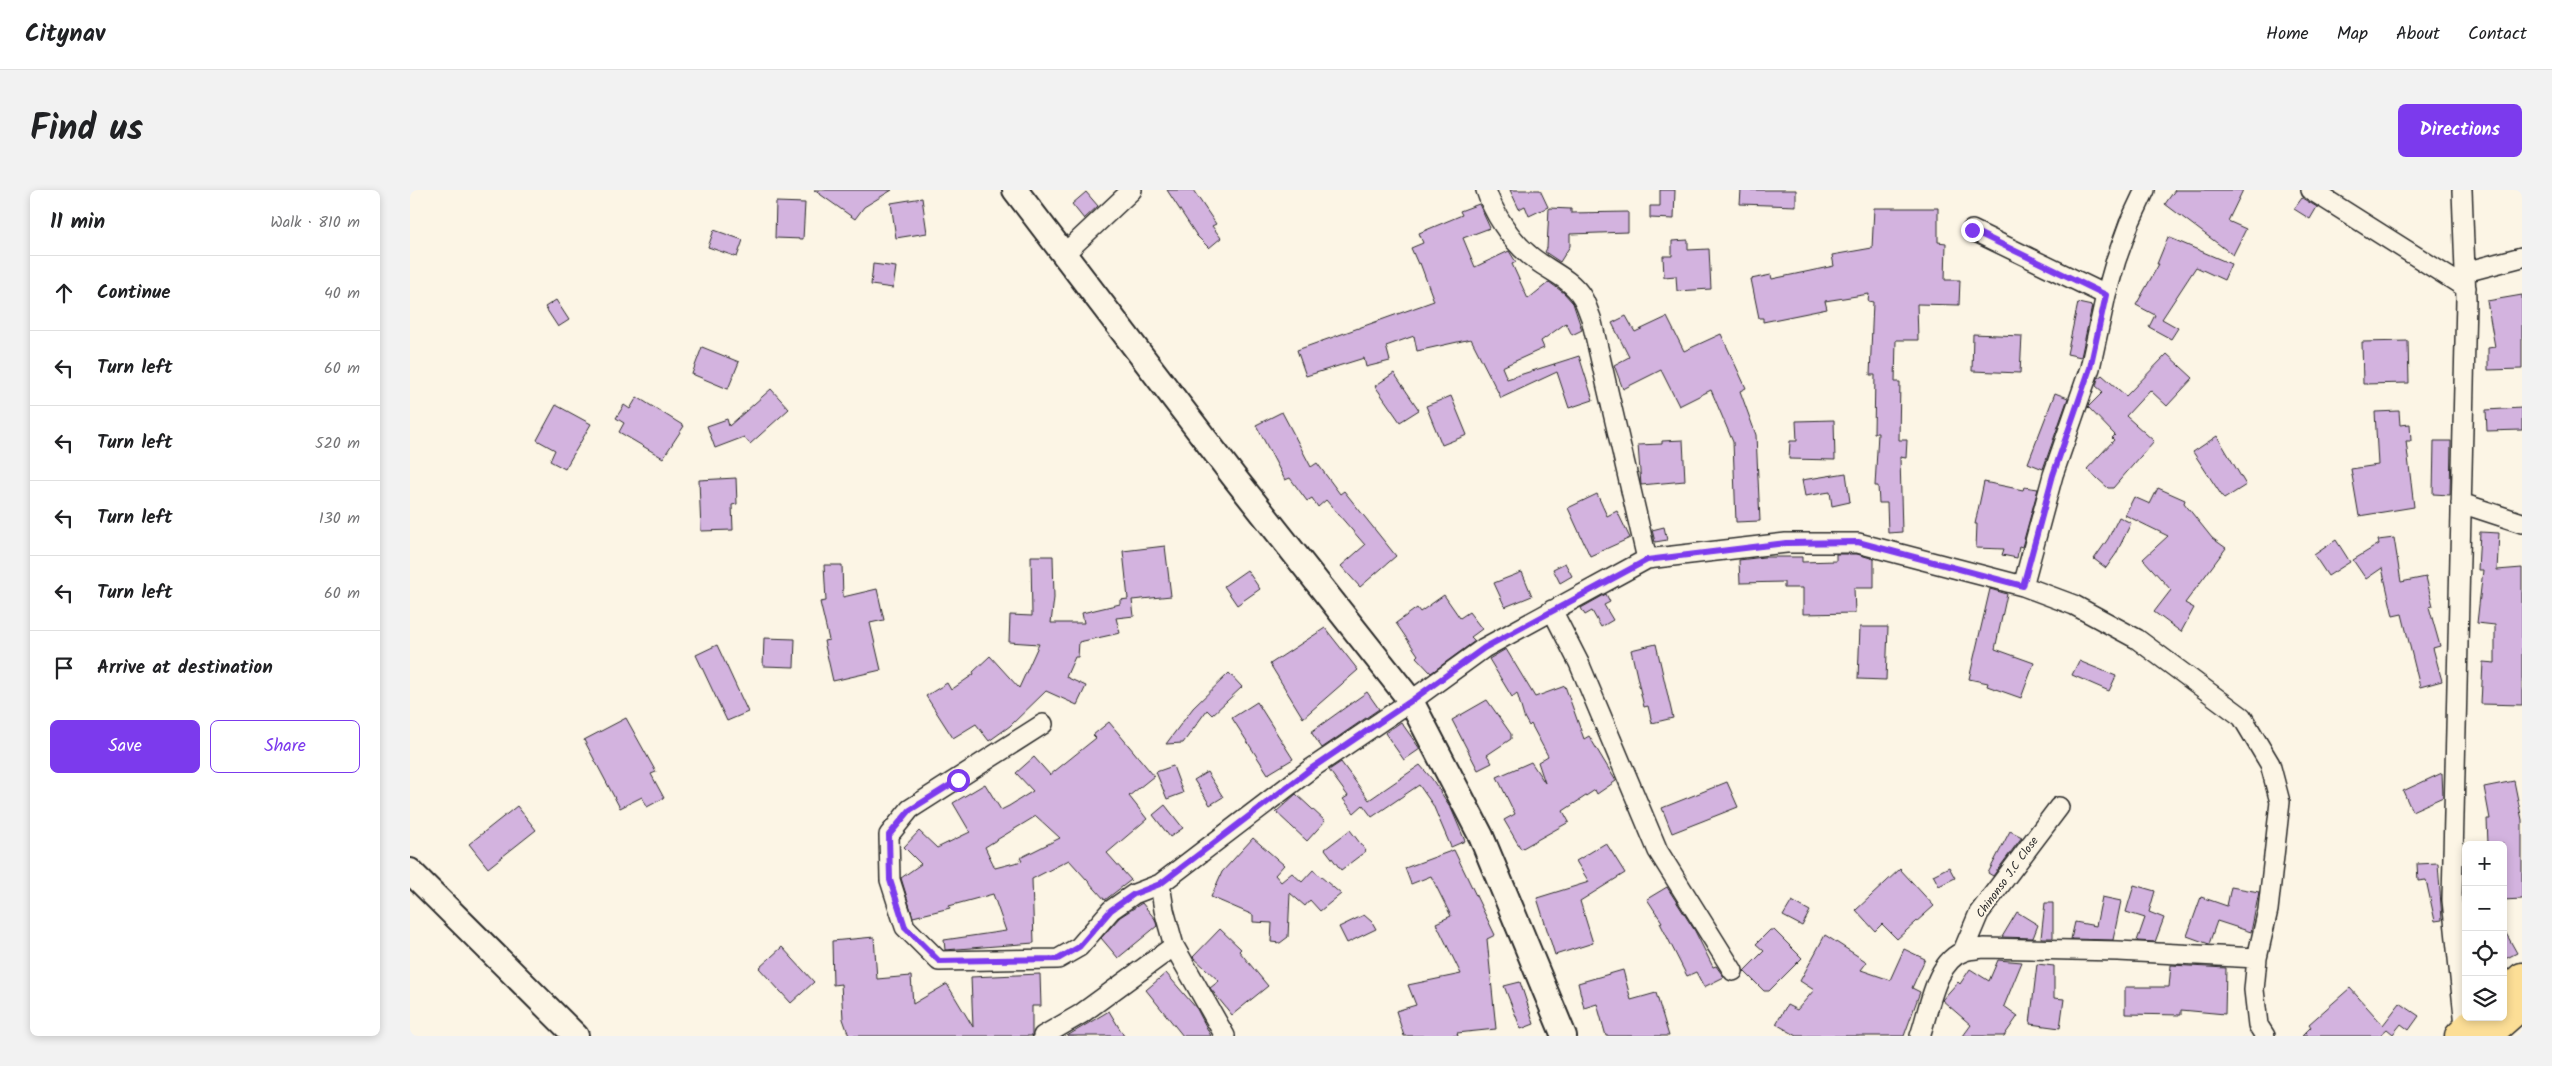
<!DOCTYPE html>
<html lang="en">
<head>
<meta charset="utf-8">
<style>
	:root { --surface:#fff; --page:#f2f2f2; --text:#202124; --muted:#757577; --line:#e0e0e0; --accent:#7c3aed }
	body { margin:0; font-family:Kalam,sans-serif; background:var(--page); color:var(--text) }
	.controls { position:absolute; right:15px; bottom:15px; display:grid; overflow:hidden; border-radius:8px; box-shadow:0 2px 8px #0003 }
	.controls button { width:45px; height:45px; display:grid; place-items:center; padding:0; border:0; border-bottom:1px solid var(--line); background:var(--surface); color:var(--text); font:25px sans-serif }
	.stop { position:absolute; width:15px; height:15px; margin:-11px; border:4px solid #7c3aed; border-radius:50%; background:#fff }
	.stop.end { background:#7c3aed; border-color:#fff; box-shadow:0 1px 5px #0008 }
	.list { margin:0; padding:0; list-style:none }
	h2 { display:flex; justify-content:space-between; align-items:center; height:65px; margin:0; padding:0 20px; font-size:21px }
	h2 small { font-size:16px; font-weight:400; color:var(--muted) }
	.list li { display:grid; grid-template-columns:32px 1fr auto; gap:15px; align-items:center; box-sizing:border-box; height:75px; padding:0 20px; border-top:1px solid var(--line) }
	.list b { display:block; font-size:19px; white-space:nowrap }
	.list em { font-size:16px; font-style:normal; color:var(--muted) }
	.actions { display:flex; gap:10px; padding:15px 20px }
	.actions a { flex:1; padding:11px 0; border:1px solid var(--accent); border-radius:8px; text-align:center; font-size:18px; color:var(--accent) }
	.actions .main { background:var(--accent); color:#fff }
	.icon { flex:none; width:28px; height:28px; fill:none; stroke:currentColor; stroke-width:2; stroke-linecap:round; stroke-linejoin:round }
	.map { position:relative; flex:none; width:2112px; height:846px; overflow:hidden; border-radius:8px }
	header { display:flex; align-items:center; gap:30px; box-sizing:border-box; height:70px; padding:0 25px; background:var(--surface); border-bottom:1px solid var(--line) }
	header strong { font-size:24px }
	nav { display:flex; gap:28px; margin-inline-start:auto; font-size:18px }
	.intro { display:flex; align-items:center; justify-content:space-between; box-sizing:border-box; height:120px; padding:0 30px }
	h1 { margin:0; font-size:35px }
	.button { padding:12px 22px; border-radius:8px; background:var(--accent); color:#fff; font-size:18px; font-weight:700 }
	main { display:flex; gap:30px; padding:0 30px }
	aside { flex:1; background:var(--surface); border-radius:8px; box-shadow:0 2px 8px #0003 }
	.map>svg:first-child { display:block }
	.building { fill:#d3b3df; stroke:#2b2b2b; fill-rule:evenodd }
	.lines { fill:none; stroke-linecap:round; stroke-linejoin:round }
	.minor-casing { stroke:#2b2b2b; stroke-width:22 }
	.tertiary-casing { stroke:#2b2b2b; stroke-width:28 }
	.primary-casing { stroke:#2b2b2b; stroke-width:31 }
	.minor { stroke:#fcf5e5; stroke-width:19 }
	.tertiary { stroke:#fcf5e5; stroke-width:24 }
	.primary { stroke:#fcde96; stroke-width:28 }
	.route { stroke:#7c3aed; stroke-width:6 }
	.labels { text-anchor:middle; stroke-width:4.5; stroke-linejoin:round; paint-order:stroke }
	.street-label { font-size:12px; fill:#2b2b2b; stroke:#fcf5e5 }
</style>
</head>
<body>
<header>
<strong>Citynav</strong>
<nav><a>Home</a><a>Map</a><a>About</a><a>Contact</a></nav>
</header>
<div class="intro"><h1>Find us</h1><a class="button">Directions</a></div>
<main>
<aside>
<h2>11 min<small>Walk · 810 m</small></h2>
<ul class="list">
<li><svg class="icon" aria-label="ahead" viewBox="0 0 24 24"><path d="M12 20V5M6 11l6-6 6 6"/></svg><div><b>Continue</b></div><em>40 m</em></li>
<li><svg class="icon" aria-label="left" viewBox="0 0 24 24"><path d="M17 20v-9H6M10 6l-5 5 5 5"/></svg><div><b>Turn left</b></div><em>60 m</em></li>
<li><svg class="icon" aria-label="left" viewBox="0 0 24 24"><path d="M17 20v-9H6M10 6l-5 5 5 5"/></svg><div><b>Turn left</b></div><em>520 m</em></li>
<li><svg class="icon" aria-label="left" viewBox="0 0 24 24"><path d="M17 20v-9H6M10 6l-5 5 5 5"/></svg><div><b>Turn left</b></div><em>130 m</em></li>
<li><svg class="icon" aria-label="left" viewBox="0 0 24 24"><path d="M17 20v-9H6M10 6l-5 5 5 5"/></svg><div><b>Turn left</b></div><em>60 m</em></li>
<li><svg class="icon" aria-label="arrive" viewBox="0 0 24 24"><path d="M6 21V4h12l-3 4 3 4H6"/></svg><div><b>Arrive at destination</b></div></li>
</ul>
<div class="actions"><a class="main">Save</a><a>Share</a></div>
</aside>
<div class="map">
<svg width="2112" height="846" viewBox="0 0 2112 846">
	<rect width="100%" height="100%" fill="#fcf5e5"/>
	<filter id="ink" filterUnits="userSpaceOnUse"><feTurbulence type="fractalNoise" baseFrequency=".02" numOctaves="2"/><feDisplacementMap in="SourceGraphic" scale="10" xChannelSelector="R" yChannelSelector="G"/><feConvolveMatrix kernelMatrix="1 2 1 2 8 2 1 2 1" color-interpolation-filters="sRGB"/></filter>
	<g filter="url(#ink)">
		<!-- building -->
		<path class="building" d="M404 0H482L454 17 445 29Z
			M757 0H783L806 34 802 36 811 48 799 58 787 46Z
			M1100 0H1130L1138 17 1119 26 1115 16 1109 19Z
			M1250 0H1265L1264 29 1240 28V16H1250Z
			M1331 0H1386V16L1330 14Z
			M1765 0H1833L1818 31 1836 39 1823 65 1755 14Z
			M676 2 688 16 674 29 662 14Z
			M512 8 517 43 486 48 481 13Z
			M1892 8 1907 17 1900 29 1884 19Z
			M366 12 395 13 393 49 365 48Z
			M1069 14 1080 38 1053 48 1065 77 1099 61 1106 72 1102 74 1118 109 1139 92 1154 103 1163 113 1172 140 1162 145 1156 133 1131 151 1134 158 1092 177 1097 189 1144 174 1145 176 1144 174 1169 166 1183 210 1159 218 1147 182 1091 208 1061 149 1007 161 1004 146 976 156 980 171 956 177 954 168 896 186 887 160 1024 111 1010 73 1008 74 1001 58 1013 53 1009 43 1052 25 1050 21Z
			M1139 18 1161 19V23L1218 22V42L1160 44V56L1150 72 1135 62 1137 58Z
			M1464 18H1528V52L1536 53 1535 90H1550L1549 115 1507 114 1508 150H1486L1485 192H1490L1489 250H1497L1496 268 1490 267 1492 342 1478 343 1477 313H1469L1468 296H1465L1468 243H1464L1465 185H1460L1463 112 1458 111 1459 104 1415 111 1417 119 1353 132V128H1349L1341 89 1361 85 1362 89 1424 76 1422 65 1462 58Z
			M304 40 333 50 327 67 298 57Z
			M1758 47 1821 74 1814 90 1786 77 1752 129 1768 138 1761 149 1739 137 1745 125 1726 115 1749 74H1747Z
			M1278 50V60L1299 59 1301 99 1267 101 1266 86 1254 87 1253 66H1262V51Z
			M463 74 486 77 483 98 461 95Z
			M2112 105V179L2078 180V158L2085 157 2077 111Z
			M146 110 159 130 148 137 135 117Z
			M1668 113 1682 116 1671 167 1657 164Z
			M1216 126 1225 142 1257 127 1274 161 1311 144 1336 198 1330 201 1346 245 1350 331 1326 332 1323 252 1301 200 1269 216 1251 180 1213 199 1204 175 1219 167 1202 133Z
			M1563 144 1612 146 1610 183 1562 181Z
			M1998 151 1999 193 1953 194 1952 152Z
			M292 157 329 172 318 199 282 184Z
			M1757 164 1783 188 1757 216 1740 200 1716 226 1744 251 1703 298H1698L1677 279 1704 250 1702 248 1705 245 1678 217 1693 202 1686 196 1688 188 1692 185 1716 206Z
			M984 183 1009 220 990 232 965 196Z
			M361 199 379 219 340 254 334 247 305 258 297 236 317 229 319 236Z
			M1645 203 1658 208 1633 279 1618 273Z
			M1041 206 1057 245 1032 255 1016 216Z
			M227 207 274 236 253 268 209 242 214 233 206 228 214 215 220 219Z
			M146 215 181 234 155 279 140 271 145 260 127 250Z
			M2112 218V240L2077 241 2076 220Z
			M1989 221 1990 235 2000 234 2001 251H1996L2004 317 1949 326 1941 279 1968 275 1965 222Z
			M872 222 901 277 907 273 930 304 934 301 986 366 950 397 931 376 955 355 916 310 908 317 902 308 897 311 880 288 875 290 846 235Z
			M1424 230 1425 270 1379 269 1380 251H1387L1386 231Z
			M1807 246 1836 295 1814 309 1783 262Z
			M1273 250 1275 291 1231 295 1228 255 1252 254V251Z
			M2024 251H2041L2040 305 2023 304Z
			M1436 283 1440 312 1422 316 1420 302 1395 306 1392 290Z
			M326 288 327 314 322 315 323 340 291 341 289 290Z
			M1574 292 1613 300 1614 297 1628 299 1612 357 1609 356 1607 368 1592 365 1594 359 1566 358 1567 334H1565Z
			M1748 298 1775 310 1774 313 1802 348 1816 358 1775 413 1784 418 1771 442 1744 422 1761 400 1733 369 1758 346 1715 325 1724 307 1740 314Z
			M1187 304 1197 326 1207 321 1220 348 1180 366 1158 318Z
			M1709 327 1721 333 1706 364 1696 378 1684 369 1698 349Z
			M1254 337 1257 350 1245 352 1242 340Z
			M2070 342 2089 343 2087 380 2112 378V515L2071 514 2073 472 2085 473V435L2067 433 2073 380H2068Z
			M1984 348 1991 392 2016 387 2023 416 2019 417 2030 456 2023 458 2032 491 2010 497 1992 424 1983 426 1972 378 1956 389 1943 370 1969 354 1968 350Z
			M1926 350 1940 372 1918 386 1904 365Z
			M755 356 761 406 722 410 724 426 706 428 710 443 669 452 668 467H665L656 487 676 496 667 515 636 501 600 536 579 551 566 534 543 548 516 506 537 493 541 500 564 484 563 482 580 466 609 498 629 454 599 452 600 425 622 426 621 366H643L644 408 641 433H674L672 423 710 414V410L718 409 713 361Z
			M1426 364H1447L1464 369V398H1444L1445 423 1393 424V398H1374V392L1330 393 1329 370 1354 367H1392V372L1426 371Z
			M1155 373 1162 386 1150 393 1143 379Z
			M414 375H432L433 407 467 399 474 430 460 433 471 480 423 491 414 451 419 450 410 412 416 411Z
			M837 380 850 399 827 415 814 396Z
			M1112 382 1122 406 1095 417 1084 393Z
			M1580 399 1597 404 1585 459 1624 473 1611 508 1577 496 1578 493 1559 489Z
			M1196 404 1200 412 1194 415 1203 430 1191 437 1182 421 1175 425 1171 418Z
			M1034 405 1050 428 1059 422 1072 439 1061 447 1065 451 1021 483 1006 467 1008 465 986 433 1007 418 1010 422Z
			M1450 437H1478L1476 490 1448 489Z
			M915 438 948 480 893 528 860 474Z
			M354 448 385 449 384 477 353 476Z
			M1246 454 1263 528 1242 533 1238 516 1234 517 1221 460Z
			M307 455 338 522 317 531 286 465Z
			M1096 459 1125 507 1155 496 1174 549 1179 546 1206 591 1187 604 1185 600 1153 621 1159 632 1111 659 1094 630 1105 624 1087 587 1121 572 1135 593 1128 572 1138 566 1121 534 1119 536 1114 527 1107 503 1102 507 1079 469Z
			M1669 471 1706 486 1699 501 1662 485Z
			M819 483 832 497 802 525 797 520 773 553 756 554 783 518Z
			M957 502 969 519 912 558 901 542Z
			M1077 510 1101 544V549L1077 565 1082 573 1068 580 1042 530Z
			M847 512 883 569 858 584 822 528Z
			M216 528 246 582 241 584 254 608 237 617 232 607 210 618 174 550Z
			M699 532 744 586 719 606 737 629 697 663 721 690 695 710 659 670 622 689 624 753 535 760 534 750 596 741 583 704 539 716 540 718 503 727 491 688 511 674 494 657 509 641 527 658 560 642 543 613 575 594 591 620 599 616 623 601 606 583 624 567 640 585 686 548 683 545ZM626 626 650 648 610 668 612 671 585 678 575 657Z
			M991 532 1010 559 994 570 975 543Z
			M931 572 959 610 1010 575 1022 589 1041 618 1055 651 1041 657 1023 615 1009 595 962 627 953 615 944 623 933 609 938 606 919 580Z
			M763 576 773 603 757 609 746 582Z
			M797 582 813 607 800 615 784 590Z
			M2032 583 2033 607 2002 621 1993 601Z
			M2104 591 2112 630V709L2093 710V653L2078 654 2077 629H2080L2074 597Z
			M1317 592 1328 617 1262 643 1252 618Z
			M886 604 915 631 897 651 866 622Z
			M755 615 773 638 760 647 743 625Z
			M107 616 126 640 78 678 59 654Z
			M940 640 956 661 931 680 915 659Z
			M1600 641 1612 647 1583 686 1578 683Z
			M843 648 874 675 865 685 871 692 882 683 892 692 903 680 931 704 910 721 900 710 895 716 880 703 878 747 870 753 861 752 862 733 843 732V725L801 707 812 682Z
			M1196 653 1215 683 1170 711 1183 753 1145 765 1127 708 1179 692 1166 671Z
			M1044 660 1085 745 1077 749 1086 839 1047 843 1048 846H994L986 821 1006 815 998 795 1051 784 1026 733 1041 726 1021 686 1001 694 995 678Z
			M2028 673 2032 730 2025 731 2016 690 2008 691 2007 674Z
			M1539 677 1545 688 1529 696 1523 685Z
			M1490 679 1524 716 1487 749 1472 734 1465 741 1446 720Z
			M1724 695 1745 701 1739 722 1754 728 1745 752 1727 751 1735 728 1716 722Z
			M1257 697 1285 741 1303 777 1306 776 1314 787 1294 797 1286 782 1277 786 1250 733 1252 732 1237 709Z
			M1821 697 1849 702 1841 742 1807 731 1799 754 1777 746 1791 707 1817 716Z
			M1692 707 1711 711 1703 750 1661 749 1665 732 1686 736Z
			M1382 711 1400 721 1392 736 1373 726Z
			M732 713 745 729 747 736 708 768 691 748 710 727Z
			M1635 713H1643V748H1631Z
			M1607 722 1628 735 1623 748 1592 747Z
			M954 725 962 732 966 739 937 753 929 737Z
			M2093 738 2107 763 2093 770Z
			M810 739 831 759 829 761 858 796 822 825 800 798 809 791 783 767Z
			M1360 740H1364L1392 768 1359 801H1354L1334 781 1354 761 1346 754Z
			M1415 745 1457 772 1451 780 1480 790 1494 759 1515 769 1502 798 1510 802 1494 846H1387L1366 834 1377 815 1387 820 1404 800 1390 791Z
			M464 747 467 789 501 786 503 814 537 794 563 837 561 787 630 784 631 816H622V846H439L433 829 431 794 423 795 422 751Z
			M372 757 404 792 381 813 349 778Z
			M1588 770 1612 772 1594 816 1608 826 1594 846H1553L1561 835 1532 810 1548 792 1550 794 1560 779 1579 791Z
			M1627 774 1644 776V808L1654 809 1650 838 1620 834Z
			M1761 775 1816 778 1815 824 1771 820V825L1715 824V797H1759Z
			M1213 780 1221 810 1246 803 1259 846H1196L1187 814 1174 818 1168 793Z
			M756 783 787 819 801 846H773L736 800Z
			M1110 792 1124 834 1111 839 1094 796Z
			M1940 798 1973 835 1990 813 2009 826 1999 840 1991 834 1983 844 1977 839 1969 846H1892L1901 837 1899 834Z
			M699 821 714 846H657Z"/>
		<g class="lines">
			<!-- minor casing -->
			<g class="minor-casing">
				<path id="minor" d="M1076 0C1083 22 1100 49 1118 64 1134 79 1160 87 1172 107 1176 113 1178 121 1181 128L1237 369
					M1901 0 2056 98
					M2052 0 2056 109 2042 710 2056 846
					M1562 40 1696 105
					M654 64 722 0
					M2055 82 2112 67
					M2051 313 2112 333
					M1613 396 1643 285 1680 178 1696 105 1706 70 1719 34 1735 0
					M1142 420 1169 473 1248 661 1323 781
					M633 534 500 619 479 645 480 690 495 737 529 771 648 769 669 757 701 720 724 704 750 694
					M1553 761 1569 723 1649 617
					M633 846 671 824 764 756
					M815 846 764 756 754 720 750 694 902 578 1001 511 1074 458 1237 369 1376 353H1448L1613 396 1664 415 1727 449 1832 527 1860 574 1870 612 1858 720 1847 768 1844 800 1848 835 1855 846
					M1510 846C1519 821 1525 770 1555 761 1561 759 1568 759 1574 758L1708 761 1847 768"/>
			</g>
			<!-- tertiary casing -->
			<g class="tertiary-casing">
				<path id="tertiary" d="M605 0 824 287 1001 511 1071 646 1154 846
					M0 681 166 846"/>
			</g>
			<!-- primary casing -->
			<g class="primary-casing">
				<path id="primary" d="M2093 804 2112 787
					M2049 846 2068 827
					M2077 846 2112 815"/>
			</g>
			<!-- minor -->
			<use href="#minor" class="minor"/>
			<!-- tertiary -->
			<use href="#tertiary" class="tertiary"/>
			<!-- primary -->
			<use href="#primary" class="primary"/>
		</g>
	</g>
	<g class="lines" filter="url(#ink)">
		<!-- route -->
		<path class="route" d="M548 590 500 620 479 645 480 690 495 737 529 771 648 769 669 757 701 720 724 704 750 694 902 578 1001 511 1074 458 1237 370 1376 353 1448 352 1613 396 1643 285 1680 178 1696 105 1562 40"/>
	</g>
	<g class="labels">
		<!-- street labels -->
		<g class="street-label">
			<text transform="translate(1597 687) rotate(-54)" y="4">Chinonso J.C Close</text>
		</g>
	</g>
</svg>
<div class="controls">
<button>+</button>
<button>−</button>
<button><svg class="icon" aria-label="locate" viewBox="0 0 24 24"><circle cx="12" cy="12" r="6"/><path d="M12 2v4M12 18v4M2 12h4M18 12h4"/></svg></button>
<button><svg class="icon" aria-label="layers" viewBox="0 0 24 24"><path d="M12 4l9 5-9 5-9-5zM3 14l9 5 9-5"/></svg></button>
</div>
<div class="stop" style="left:548px;top:590px"></div>
<div class="stop end" style="left:1562px;top:40px"></div>
</div>
</main>
</body>
</html>
